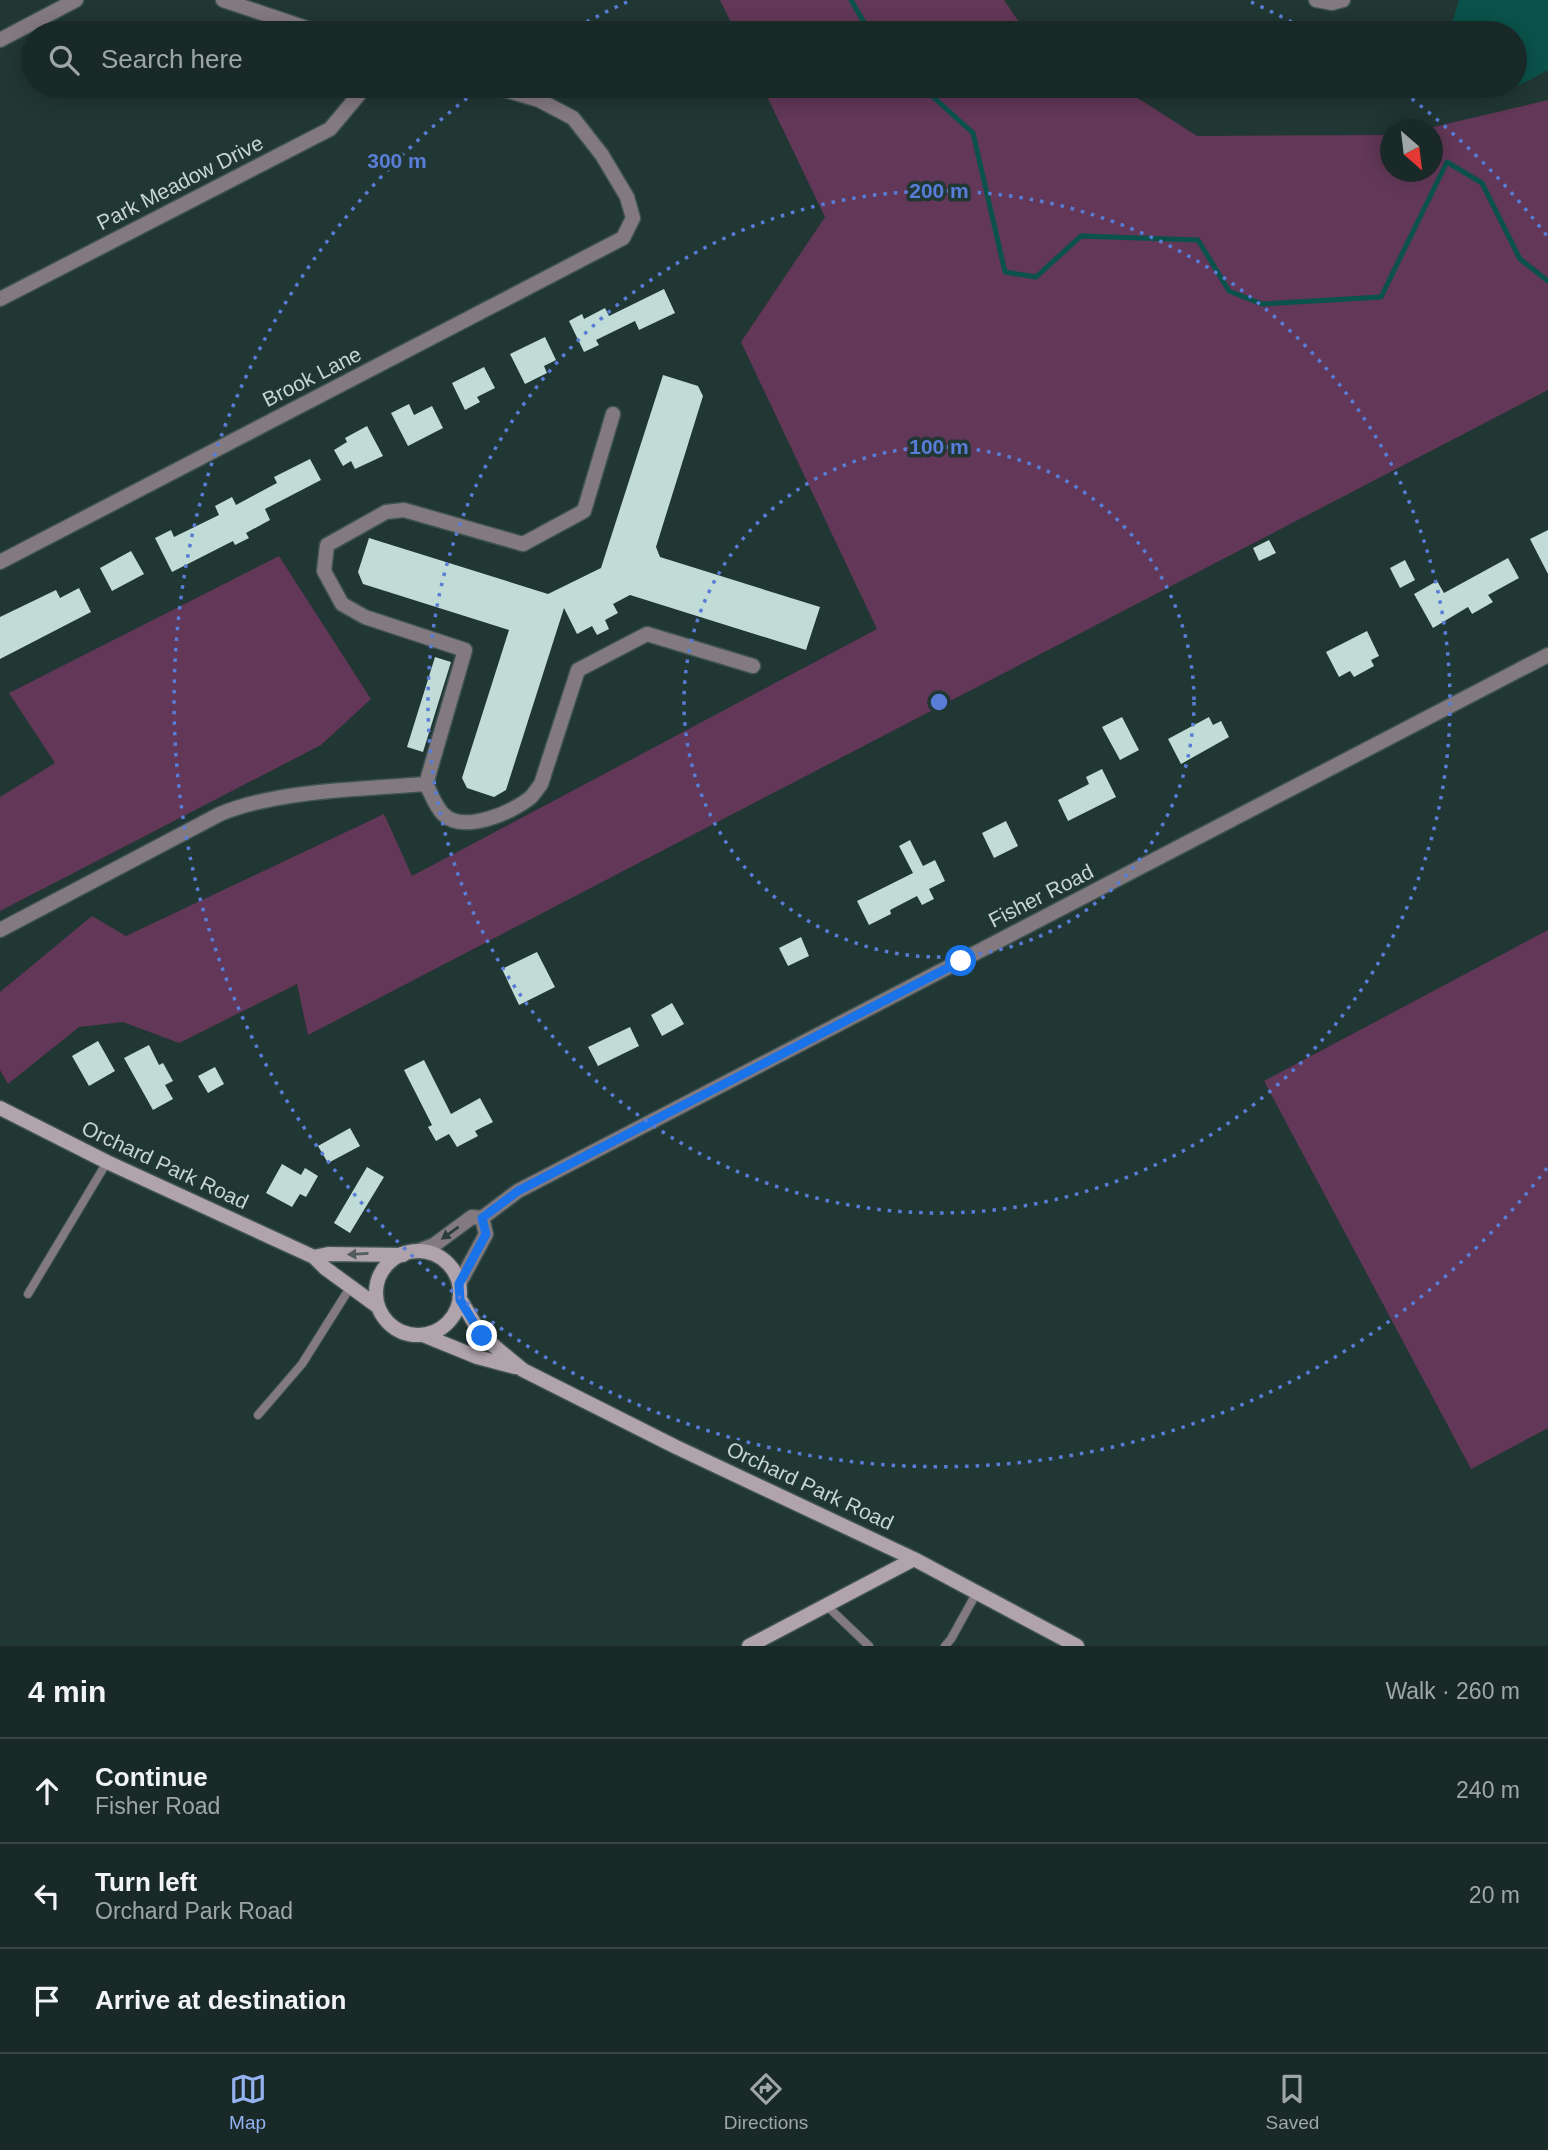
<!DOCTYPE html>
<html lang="en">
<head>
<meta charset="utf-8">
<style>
	:root { --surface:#192927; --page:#263533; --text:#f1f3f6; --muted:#9fa6a7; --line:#374544; --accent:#95b2f1 }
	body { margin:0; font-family:Arial,sans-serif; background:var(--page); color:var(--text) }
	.compass { position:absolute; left:1380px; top:119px; width:63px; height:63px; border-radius:50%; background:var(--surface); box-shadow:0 4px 18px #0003; rotate:152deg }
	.stop { position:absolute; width:21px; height:21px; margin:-16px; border:5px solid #1a73e8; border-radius:50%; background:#fff }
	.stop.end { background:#1a73e8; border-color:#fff; box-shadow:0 2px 7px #0008 }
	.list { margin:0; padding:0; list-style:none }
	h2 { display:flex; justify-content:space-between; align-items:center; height:91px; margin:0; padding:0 28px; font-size:30px }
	h2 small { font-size:23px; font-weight:400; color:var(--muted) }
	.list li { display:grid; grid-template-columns:46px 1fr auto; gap:21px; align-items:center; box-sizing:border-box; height:105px; padding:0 28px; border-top:2px solid var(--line) }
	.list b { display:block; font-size:26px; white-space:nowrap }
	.list p { margin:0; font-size:23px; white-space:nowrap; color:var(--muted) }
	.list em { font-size:23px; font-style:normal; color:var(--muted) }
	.icon { flex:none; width:38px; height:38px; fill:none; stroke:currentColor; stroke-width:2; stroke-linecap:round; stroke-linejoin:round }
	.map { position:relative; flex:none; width:1548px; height:1646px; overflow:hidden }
	.search { position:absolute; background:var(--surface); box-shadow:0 4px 18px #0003; left:21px; right:21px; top:21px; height:77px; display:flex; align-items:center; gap:18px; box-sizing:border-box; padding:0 24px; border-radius:38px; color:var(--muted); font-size:26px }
	.sheet { height:406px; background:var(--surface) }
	nav { display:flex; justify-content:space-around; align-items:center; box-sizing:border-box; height:98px; border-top:2px solid var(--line); background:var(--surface); font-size:19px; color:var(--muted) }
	nav a { display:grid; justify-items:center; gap:4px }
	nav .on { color:var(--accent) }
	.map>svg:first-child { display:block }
	.green { fill:#623757 }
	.water { fill:#0a524b }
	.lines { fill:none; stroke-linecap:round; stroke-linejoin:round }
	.stream { stroke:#0a524b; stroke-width:5 }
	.building { fill:#c1dbd7 }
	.lane-casing { stroke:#3f5351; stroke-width:10 }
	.street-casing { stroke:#3f5351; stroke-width:17 }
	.secondary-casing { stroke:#3f5351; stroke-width:17 }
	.lane { stroke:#837a80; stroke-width:8 }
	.street { stroke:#837a80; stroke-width:14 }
	.secondary { stroke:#b0a3ac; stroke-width:14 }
	.oneway { fill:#2b3e3c }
	.oneway2 { fill:#535d5e }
	.route { stroke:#1a73e8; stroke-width:9 }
	.ring { fill:none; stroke:#597dd6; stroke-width:3.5; stroke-dasharray:3.5 7 }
	.labels { text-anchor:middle; stroke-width:7; stroke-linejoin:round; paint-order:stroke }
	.street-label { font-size:21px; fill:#c8d5d3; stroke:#213734 }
	.centre { fill:#597dd6; stroke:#213734; stroke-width:3.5 }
	.ring-label { font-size:21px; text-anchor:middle; font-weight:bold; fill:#597dd6; stroke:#213734; stroke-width:7; stroke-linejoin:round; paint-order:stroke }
</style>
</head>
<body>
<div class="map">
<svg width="1548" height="1646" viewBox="0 0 1548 1646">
	<rect width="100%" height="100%" fill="#213734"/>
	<!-- green -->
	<path class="green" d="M720 0H1004L1019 22 1037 33H736Z
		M762 86H1119L1197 136 1390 135V172H1432V130L1425 129 1548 100V390L308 1035 297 984 179 1043 123 1022 79 1027 8 1084 0 1070V992L92 916 126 936 384 814 412 876 877 629 741 342 825 217Z
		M279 556 371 699 321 745 0 911V797L55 763 9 693Z
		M1548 930V1428L1471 1469 1264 1081Z"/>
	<!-- water -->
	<path class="water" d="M1459 0H1548V70C1527 81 1505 97 1481 86H1515V33H1449Z"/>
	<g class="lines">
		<!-- stream -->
		<path class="stream" d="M851 0 870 33
			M921 86 973 133 1005 272 1036 277 1081 236 1198 240 1229 291 1262 304 1381 297 1447 162 1482 183 1520 259 1548 281"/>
	</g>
	<!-- building -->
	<path class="building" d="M664 289 675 313 639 330 635 321 596 340 599 345 584 352 569 321 582 314 584 319 605 308 609 316Z
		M545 337 556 360 544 366 547 373 525 384 510 354Z
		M484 367 495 388 477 397 480 402 465 410 452 383Z
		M663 375 698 386 703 396 656 547 660 557 820 607 806 650 630 595 613 604 618 613 605 620 609 629 597 635 592 626 577 634 564 608 506 790 494 797 467 788 462 778 509 630 363 584 358 572 369 538 548 594 601 568Z
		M409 404 414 415 432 406 443 428 408 446 391 413Z
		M367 426 383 456 355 469 351 461 343 466 334 450 347 442 345 438Z
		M310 459 321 480 265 509 270 520 246 533 249 538 235 545 233 541 172 572 155 538 171 530 174 537 219 515 215 506 232 497 236 505 277 483 274 477Z
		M1548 530V574L1530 539Z
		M1269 540 1276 553 1259 561 1253 548Z
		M131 551 144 574 112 591 100 568Z
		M1508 558 1519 578 1488 595 1493 602 1472 614 1468 607 1433 628 1414 594 1437 581 1444 593Z
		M1405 560 1415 580 1400 588 1390 568Z
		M79 588 91 612 0 659V617L56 590 60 598Z
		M1367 631 1379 656 1371 660 1374 666 1354 677 1350 671 1339 677 1326 652Z
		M435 657 451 662 423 752 407 747Z
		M1122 717 1139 750 1120 760 1102 727Z
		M1209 717 1213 725 1221 721 1229 737 1181 764 1168 739Z
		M1102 769 1116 797 1068 821 1058 800 1089 784 1086 777Z
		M1006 821 1018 846 994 858 982 833Z
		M910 840 923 866 935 860 945 881 929 889 934 899 922 905 917 896 890 910 891 914 869 925 857 901 913 873 899 846Z
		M801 937 809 956 788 966 779 948Z
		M537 952 555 987 519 1005 502 969Z
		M672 1003 684 1024 662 1036 651 1015Z
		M630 1027 639 1046 598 1066 588 1047Z
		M98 1041 115 1071 89 1086 72 1056Z
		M149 1045 159 1065 163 1063 173 1081 165 1085 173 1099 153 1110 124 1058Z
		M424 1060 451 1114 480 1098 493 1122 475 1131 478 1136 457 1147 449 1134 436 1141 428 1127 432 1125 404 1070Z
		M215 1067 224 1084 208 1093 198 1076Z
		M350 1128 360 1146 328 1163 318 1146Z
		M282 1164 301 1175 305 1168 318 1176 306 1197 300 1194 292 1207 266 1193Z
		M367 1167 384 1177 350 1233 334 1223Z"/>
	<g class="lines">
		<!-- lane casing -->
		<g class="lane-casing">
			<path id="lane" d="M28 1294 107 1162
				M258 1415 302 1364 351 1286
				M826 1605 869 1646
				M945 1646 951 1639 977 1592"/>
		</g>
		<!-- street casing -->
		<g class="street-casing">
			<path id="street" d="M223 0 321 33
				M1316 0 1332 3 1343 0
				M0 40 76 0
				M0 299 330 129 361 92 363 86
				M613 414 584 511 523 544 404 510 386 512 327 545 324 571 342 604 365 617 465 650 426 784C431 793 435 806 443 814 463 834 512 813 531 797 534 794 538 788 541 784L578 670 647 634 753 666
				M0 562 623 238 633 218 627 197 602 155 573 118 539 100 491 86
				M0 930 220 814C278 790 363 789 426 784
				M418 1251 434 1245 472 1217 482 1218 518 1191 1548 655
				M459 1284 486 1234 482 1218"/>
		</g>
		<!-- secondary casing -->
		<g class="secondary-casing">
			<path id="secondary" d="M0 1108 107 1162 314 1257 325 1268 377 1306
				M376 1293a42 42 0 1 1 84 0a42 42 0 1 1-84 0Z
				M314 1257 328 1254 403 1255
				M460 1299 482 1336 523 1370 676 1447 914 1559 1077 1646
				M423 1335 477 1357 515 1367
				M749 1646 914 1559"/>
		</g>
		<!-- lane -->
		<use href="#lane" class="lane"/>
		<!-- street -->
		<use href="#street" class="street"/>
		<!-- secondary -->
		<use href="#secondary" class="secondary"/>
	</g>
	<!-- one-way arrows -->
	<defs><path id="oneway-solid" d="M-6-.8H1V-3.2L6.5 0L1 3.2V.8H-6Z" transform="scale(1.75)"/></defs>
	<use class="oneway" href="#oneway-solid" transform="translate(450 1233) rotate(144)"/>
	<use class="oneway2" href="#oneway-solid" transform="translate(358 1254) rotate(177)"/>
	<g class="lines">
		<!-- route -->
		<path class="route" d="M482 1336 460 1300 459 1284 486 1234 482 1218 518 1191 961 961"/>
	</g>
	<!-- distance rings -->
	<g class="ring">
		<circle cx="939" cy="702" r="255"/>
		<circle cx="939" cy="702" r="511"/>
		<path d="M1547 1168A766 766 0 1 1 483 86M568 32A766 766 0 0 1 627 2M1251 2A766 766 0 0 1 1310 32M1395 86A766 766 0 0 1 1547 236"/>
	</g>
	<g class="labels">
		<!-- street labels -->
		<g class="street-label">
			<text transform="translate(180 183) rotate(-27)" y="7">Park Meadow Drive</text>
			<text transform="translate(312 377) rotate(-27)" y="7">Brook Lane</text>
			<text transform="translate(1041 896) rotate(-27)" y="7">Fisher Road</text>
			<text transform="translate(165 1165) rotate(25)" y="7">Orchard Park Road</text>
			<text transform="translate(810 1486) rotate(25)" y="7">Orchard Park Road</text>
		</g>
	</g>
	<circle cx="939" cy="702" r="10" class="centre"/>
	<g class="ring-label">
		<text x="397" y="168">300 m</text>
		<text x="939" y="198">200 m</text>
		<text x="939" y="454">100 m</text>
	</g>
</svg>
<svg class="compass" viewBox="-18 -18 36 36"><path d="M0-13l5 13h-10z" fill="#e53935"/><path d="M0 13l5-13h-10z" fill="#9fa6a7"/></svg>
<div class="stop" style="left:961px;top:961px"></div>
<div class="stop end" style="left:482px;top:1336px"></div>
<div class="search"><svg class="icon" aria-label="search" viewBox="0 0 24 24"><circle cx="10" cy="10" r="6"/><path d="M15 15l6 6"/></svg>Search here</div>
</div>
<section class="sheet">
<h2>4 min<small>Walk · 260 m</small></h2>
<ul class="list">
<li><svg class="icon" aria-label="ahead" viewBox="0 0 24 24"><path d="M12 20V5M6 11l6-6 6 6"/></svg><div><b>Continue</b><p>Fisher Road</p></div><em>240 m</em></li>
<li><svg class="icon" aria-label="left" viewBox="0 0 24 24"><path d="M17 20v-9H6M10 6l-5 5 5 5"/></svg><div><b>Turn left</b><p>Orchard Park Road</p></div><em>20 m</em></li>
<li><svg class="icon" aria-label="arrive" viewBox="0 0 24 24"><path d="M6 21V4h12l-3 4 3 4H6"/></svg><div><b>Arrive at destination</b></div></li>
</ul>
</section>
<nav>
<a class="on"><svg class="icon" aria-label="map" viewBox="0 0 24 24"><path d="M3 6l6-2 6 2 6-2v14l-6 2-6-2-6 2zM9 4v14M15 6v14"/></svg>Map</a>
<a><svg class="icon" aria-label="directions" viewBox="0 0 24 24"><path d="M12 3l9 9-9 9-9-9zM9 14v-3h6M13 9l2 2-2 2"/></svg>Directions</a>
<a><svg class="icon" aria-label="saved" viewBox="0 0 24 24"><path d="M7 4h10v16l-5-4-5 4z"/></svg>Saved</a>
</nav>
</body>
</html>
